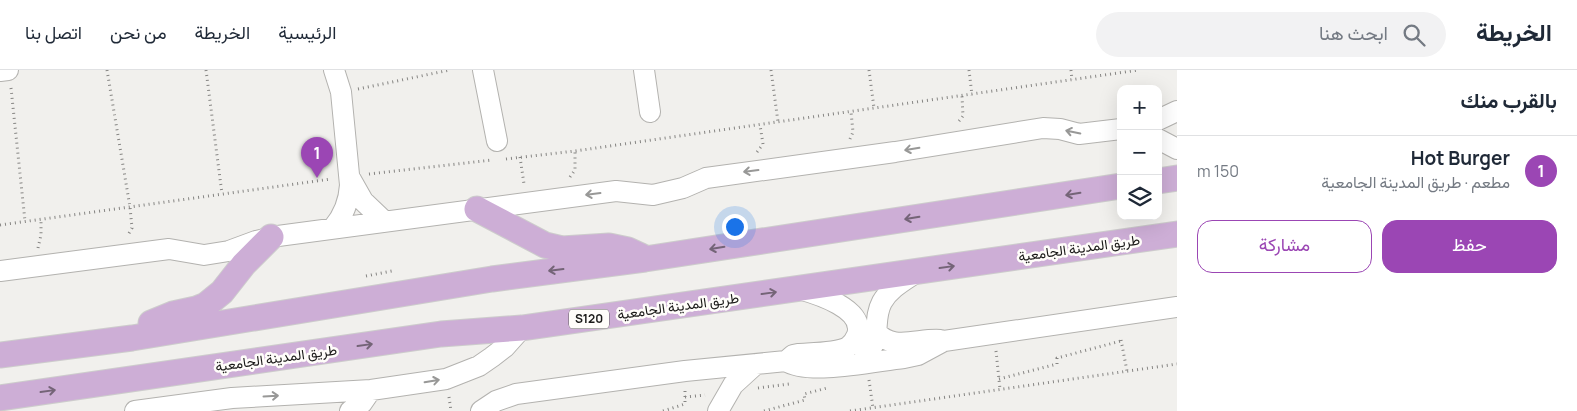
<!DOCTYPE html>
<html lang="ar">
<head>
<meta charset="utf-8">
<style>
	:root { --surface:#fff; --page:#f2f2f3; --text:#1f2937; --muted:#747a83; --line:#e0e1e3; --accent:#9b46b4 }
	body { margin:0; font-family:Manrope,Vazirmatn,sans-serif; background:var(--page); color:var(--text); direction:rtl }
	.controls { position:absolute; right:15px; top:15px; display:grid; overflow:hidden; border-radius:10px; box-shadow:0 5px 20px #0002 }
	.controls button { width:45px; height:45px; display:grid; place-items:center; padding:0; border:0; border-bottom:1px solid var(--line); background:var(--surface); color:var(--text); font:25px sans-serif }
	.you { position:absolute; left:734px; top:156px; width:18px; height:18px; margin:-12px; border:4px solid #fff; border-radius:50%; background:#1a73e8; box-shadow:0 0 0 8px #1a73e833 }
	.badge { display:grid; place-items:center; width:32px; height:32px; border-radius:50%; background:var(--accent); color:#fff; font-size:16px; font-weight:700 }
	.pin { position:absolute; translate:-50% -41px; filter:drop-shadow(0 1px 2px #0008) }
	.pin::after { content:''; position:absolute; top:26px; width:18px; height:15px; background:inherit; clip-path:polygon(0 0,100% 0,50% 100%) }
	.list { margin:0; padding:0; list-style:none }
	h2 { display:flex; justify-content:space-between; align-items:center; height:65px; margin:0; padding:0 20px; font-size:21px }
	h2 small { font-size:16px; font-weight:400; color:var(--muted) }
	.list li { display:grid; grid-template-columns:32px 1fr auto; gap:15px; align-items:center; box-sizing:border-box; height:70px; padding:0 20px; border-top:1px solid var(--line) }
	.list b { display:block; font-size:19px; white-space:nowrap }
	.list p { margin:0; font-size:16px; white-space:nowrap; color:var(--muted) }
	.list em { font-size:16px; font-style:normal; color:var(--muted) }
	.actions { display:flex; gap:10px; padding:15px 20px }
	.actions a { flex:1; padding:11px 0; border:1px solid var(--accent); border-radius:15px; text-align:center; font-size:18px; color:var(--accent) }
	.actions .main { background:var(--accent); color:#fff }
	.icon { flex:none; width:28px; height:28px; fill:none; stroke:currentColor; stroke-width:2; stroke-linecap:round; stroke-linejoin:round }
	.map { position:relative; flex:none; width:1177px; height:341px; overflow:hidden; direction:ltr }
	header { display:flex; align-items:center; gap:30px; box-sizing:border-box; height:70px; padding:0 25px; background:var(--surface); border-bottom:1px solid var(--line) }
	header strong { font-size:24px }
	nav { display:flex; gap:28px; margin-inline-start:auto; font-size:18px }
	.search { width:350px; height:45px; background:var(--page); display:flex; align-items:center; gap:12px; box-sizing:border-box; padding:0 18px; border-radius:28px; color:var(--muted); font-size:19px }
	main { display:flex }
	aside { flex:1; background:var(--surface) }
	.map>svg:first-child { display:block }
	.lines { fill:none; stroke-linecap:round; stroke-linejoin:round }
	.minor-casing { stroke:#b3b2af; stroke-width:22 }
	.major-casing { stroke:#cdcccc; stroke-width:27 }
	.path { stroke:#868583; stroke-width:3; stroke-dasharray:1 4; stroke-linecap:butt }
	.minor { stroke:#fff; stroke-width:20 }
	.major { stroke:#cdaed6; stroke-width:25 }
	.oneway { stroke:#989897 }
	.oneway2 { stroke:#746477 }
	.labels { text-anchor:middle; stroke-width:5; stroke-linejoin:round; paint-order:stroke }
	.shield { fill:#fffdfa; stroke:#5f5d5c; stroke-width:1 }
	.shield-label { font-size:12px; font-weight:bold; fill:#1a1918 }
	.street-label { font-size:14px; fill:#1a1918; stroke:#fffdfa }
</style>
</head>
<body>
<header>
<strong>الخريطة</strong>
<div class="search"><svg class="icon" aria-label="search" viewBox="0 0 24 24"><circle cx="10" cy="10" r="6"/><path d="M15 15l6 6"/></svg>ابحث هنا</div>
<nav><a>الرئيسية</a><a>الخريطة</a><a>من نحن</a><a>اتصل بنا</a></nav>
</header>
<main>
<aside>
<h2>بالقرب منك<small></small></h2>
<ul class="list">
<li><span class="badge">1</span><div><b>Hot Burger</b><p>مطعم · طريق المدينة الجامعية</p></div><em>150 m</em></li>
</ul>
<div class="actions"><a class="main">حفظ</a><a>مشاركة</a></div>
</aside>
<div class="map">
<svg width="1177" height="341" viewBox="0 0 1177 341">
	<rect width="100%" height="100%" fill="#f1f0ed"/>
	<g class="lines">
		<!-- minor casing -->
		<g class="minor-casing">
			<path id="minor" d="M483 0 497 71
				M644 0 650 42
				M0 1 8 0
				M1158 50 1177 41
				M1158 69 1177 79
				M350 108 363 131 384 151
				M333 158C344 145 349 132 350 115L341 22 334 0
				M0 201 169 179 204 185 229 181 256 171 278 166 616 121 653 125 683 118 706 108 895 82 1043 58 1060 59 1079 64 1121 59
				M876 261C891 282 919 268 940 270
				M786 291C809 306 875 291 904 288L918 285 944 271 1177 237
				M861 293C867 286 872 279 875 270 878 257 875 245 882 232 890 218 904 211 917 202
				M135 341 232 328 371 320 446 309 479 296 492 287 505 277 522 258
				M350 341 362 333 371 320
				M481 341 496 331 516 324 685 301 786 291 793 285 798 284C810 283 838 283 848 277 852 274 855 270 857 265 866 239 817 224 799 219
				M718 341 733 315 756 294"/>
		</g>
		<!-- major casing -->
		<g class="major-casing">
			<path id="major" d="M1158 111 1177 108
				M477 139 545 175 562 179 609 176 628 180 641 186
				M151 253 173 244 196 239 206 235 222 222 244 194 271 167
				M0 285 132 268 492 209 645 189 1121 116
				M0 328 441 264 522 258 1177 164"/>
		</g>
		<!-- path -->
		<path class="path" d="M107 0 130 137 132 158 128 165 129 166
			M206 0 222 124
			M771 0 778 52
			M869 0 874 38
			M969 0 972 25
			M1071 0 1072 10
			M11 18 25 151
			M358 19 450 0
			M959 51 963 46 962 26
			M850 69 853 62 851 42
			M757 82 763 74 760 55
			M520 87 524 114
			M506 89 575 81 1139 0
			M369 104 492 90
			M570 107 575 100V81
			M0 155 331 109
			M38 178 41 165V149
			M366 206 392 201
			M1121 270 1127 301
			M996 281 1000 319
			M999 309 1057 294V288L1121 271
			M869 310 873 338
			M758 318 789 314
			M449 327 451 341
			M685 327 705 325
			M663 341 685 334V319
			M764 341 805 330 804 324 827 318
			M850 341 1177 294"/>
		<!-- minor -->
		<use href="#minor" class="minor"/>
		<!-- major -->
		<use href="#major" class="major"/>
	</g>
	<!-- one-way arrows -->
	<defs><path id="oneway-shaft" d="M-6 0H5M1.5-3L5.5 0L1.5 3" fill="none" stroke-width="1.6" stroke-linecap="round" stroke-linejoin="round" transform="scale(1.25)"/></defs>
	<g class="oneway">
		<use href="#oneway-shaft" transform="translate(1073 62) rotate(-168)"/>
		<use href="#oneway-shaft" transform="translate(912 79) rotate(171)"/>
		<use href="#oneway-shaft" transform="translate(751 101) rotate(173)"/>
		<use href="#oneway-shaft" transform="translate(593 124) rotate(173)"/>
		<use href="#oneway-shaft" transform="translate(432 311) rotate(-9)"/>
		<use href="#oneway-shaft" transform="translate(271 326) rotate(-3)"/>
	</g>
	<g class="oneway2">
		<use href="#oneway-shaft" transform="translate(1073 124) rotate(171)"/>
		<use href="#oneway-shaft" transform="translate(912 148) rotate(171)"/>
		<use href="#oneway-shaft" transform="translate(717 178) rotate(171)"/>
		<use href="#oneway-shaft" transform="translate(947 197) rotate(-8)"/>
		<use href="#oneway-shaft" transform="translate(556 200) rotate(173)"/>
		<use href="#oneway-shaft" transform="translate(769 223) rotate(-8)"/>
		<use href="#oneway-shaft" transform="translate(365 275) rotate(-8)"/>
		<use href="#oneway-shaft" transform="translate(48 321) rotate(-8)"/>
	</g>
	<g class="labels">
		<!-- shield labels -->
		<rect class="shield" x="569" y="239.5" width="40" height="19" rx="4"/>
		<g class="shield-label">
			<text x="589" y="253">S120</text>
		</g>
		<!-- street labels -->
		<g class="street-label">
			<text transform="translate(1079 178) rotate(-8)" y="5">طريق المدينة الجامعية</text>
			<text transform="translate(678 236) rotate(-8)" y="5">طريق المدينة الجامعية</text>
			<text transform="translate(276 288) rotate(-8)" y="5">طريق المدينة الجامعية</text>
		</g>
	</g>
</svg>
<div class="controls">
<button>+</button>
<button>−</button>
<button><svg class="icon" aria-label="layers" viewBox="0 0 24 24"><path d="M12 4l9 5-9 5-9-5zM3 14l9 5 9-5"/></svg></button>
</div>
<div class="you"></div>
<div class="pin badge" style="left:317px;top:108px">1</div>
</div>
</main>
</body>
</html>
